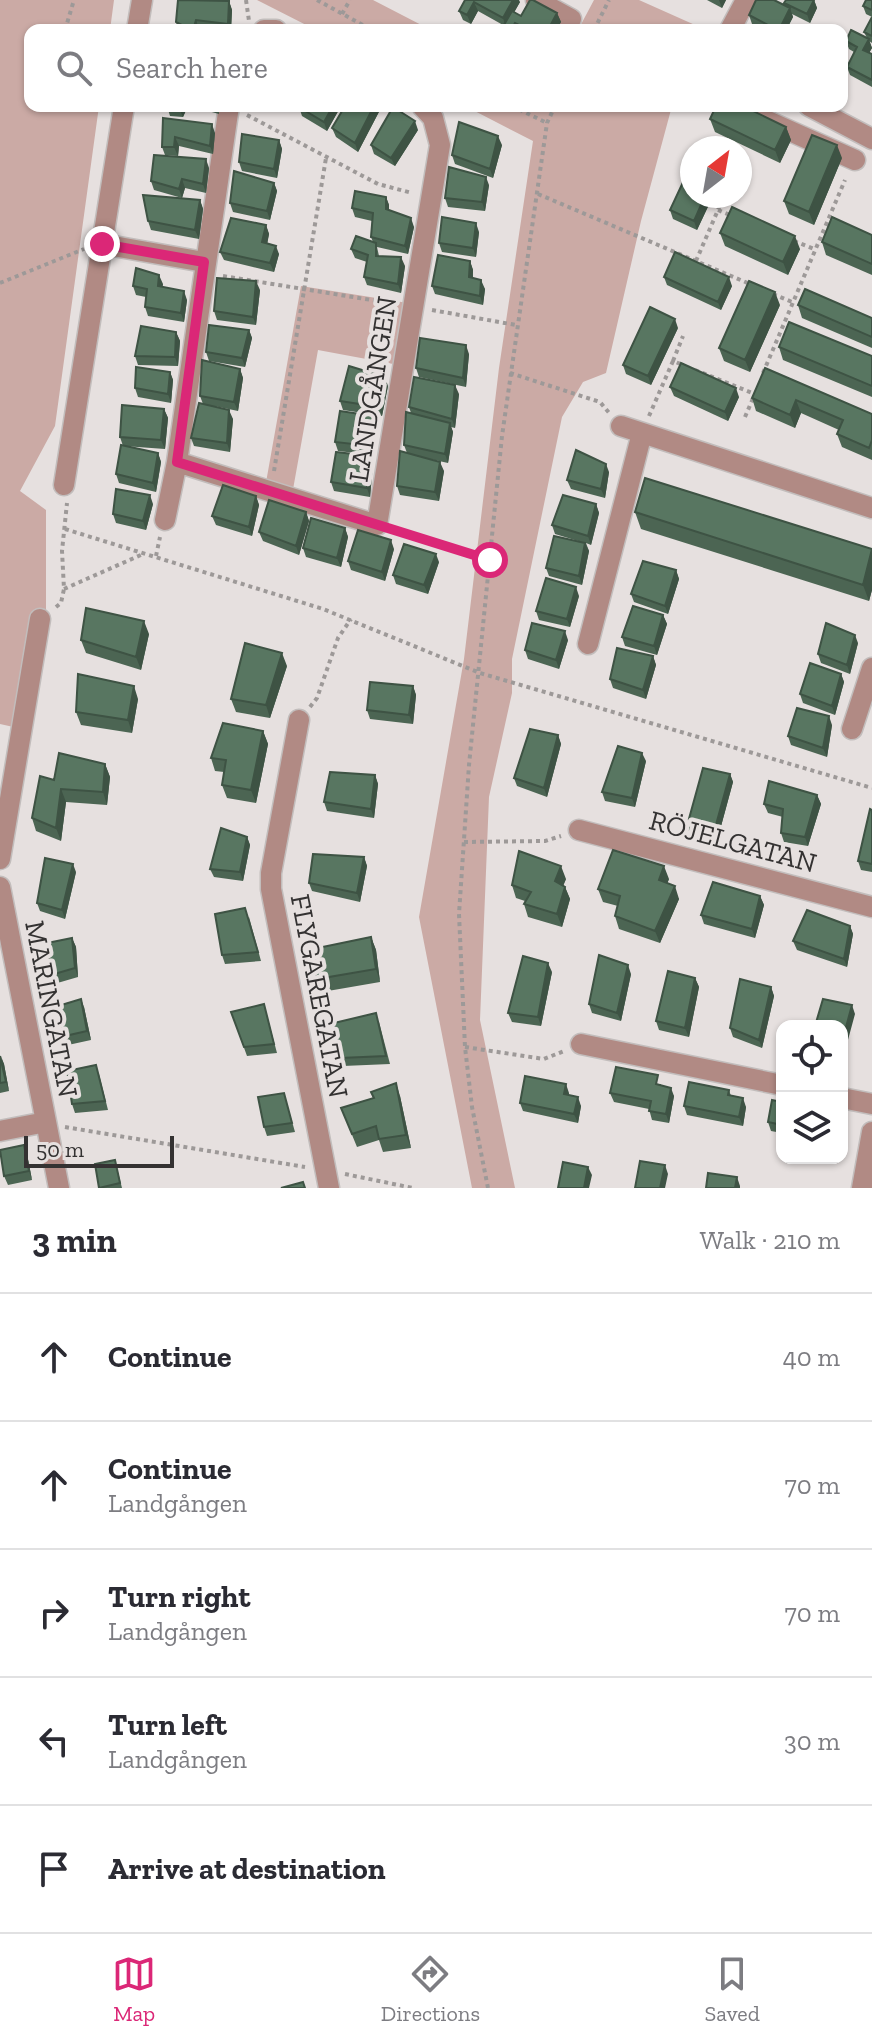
<!DOCTYPE html>
<html lang="en">
<head>
<meta charset="utf-8">
<style>
	:root { --surface:#fff; --page:#f2f2f3; --text:#2b2b33; --muted:#7c7c81; --line:#e1e1e2; --accent:#db2777 }
	body { margin:0; font-family:"Zilla Slab",serif; background:var(--page); color:var(--text) }
	.controls { position:absolute; right:24px; bottom:24px; display:grid; overflow:hidden; border-radius:16px; box-shadow:0 2px 6px #0004 }
	.controls button { width:72px; height:72px; display:grid; place-items:center; padding:0; border:0; border-bottom:2px solid var(--line); background:var(--surface); color:var(--text); font:40px sans-serif }
	.compass { position:absolute; left:680px; top:136px; width:72px; height:72px; border-radius:50%; background:var(--surface); box-shadow:0 2px 6px #0004; rotate:31deg }
	.scale { position:absolute; left:24px; bottom:20px; width:150px; box-sizing:border-box; padding-left:8px; border:4px solid #343232; border-top:0; font-size:22px; line-height:28px; white-space:nowrap; color:#343232; -webkit-text-stroke:6px #e6e0df; paint-order:stroke }
	.stop { position:absolute; width:24px; height:24px; margin:-18px; border:6px solid #db2777; border-radius:50%; background:#fff }
	.stop.end { background:#db2777; border-color:#fff; box-shadow:0 2px 8px #0008 }
	.list { margin:0; padding:0; list-style:none }
	h2 { display:flex; justify-content:space-between; align-items:center; height:104px; margin:0; padding:0 32px; font-size:34px }
	h2 small { font-size:26px; font-weight:400; color:var(--muted) }
	.list li { display:grid; grid-template-columns:52px 1fr auto; gap:24px; align-items:center; box-sizing:border-box; height:128px; padding:0 32px; border-top:2px solid var(--line) }
	.list b { display:block; font-size:30px; white-space:nowrap }
	.list p { margin:0; font-size:26px; white-space:nowrap; color:var(--muted) }
	.list em { font-size:26px; font-style:normal; color:var(--muted) }
	.icon { flex:none; width:44px; height:44px; fill:none; stroke:currentColor; stroke-width:2; stroke-linecap:round; stroke-linejoin:round }
	.map { position:relative; flex:none; width:872px; height:1188px; overflow:hidden }
	.search { position:absolute; background:var(--surface); box-shadow:0 2px 6px #0004; left:24px; right:24px; top:24px; height:88px; display:flex; align-items:center; gap:20px; box-sizing:border-box; padding:0 28px; border-radius:16px; color:var(--muted); font-size:30px }
	.sheet { height:744px; background:var(--surface) }
	nav { display:flex; justify-content:space-around; align-items:center; box-sizing:border-box; height:112px; border-top:2px solid var(--line); background:var(--surface); font-size:22px; color:var(--muted) }
	nav a { display:grid; justify-items:center; gap:4px }
	nav .on { color:var(--accent) }
	.map>svg:first-child { display:block }
	.green { fill:#cbaaa5 }
	.lines { fill:none; stroke-linecap:round; stroke-linejoin:round }
	.minor-casing { stroke:#c2bdbc; stroke-width:23 }
	.path { stroke:#9d9998; stroke-width:4; stroke-dasharray:4 4; stroke-linecap:butt }
	.minor { stroke:#b18a84; stroke-width:20 }
	.wall { fill:#4c6553 }
	.shaded-wall { fill:#3e5344 }
	.building { fill:#587661; stroke:#3e5344; stroke-width:2 }
	.route { stroke:#db2777; stroke-width:10 }
	.labels { text-anchor:middle; stroke-width:8; stroke-linejoin:round; paint-order:stroke }
	.street-label { font-size:28px; fill:#343232; stroke:#e6e0df }
</style>
</head>
<body>
<div class="map">
<svg width="872" height="1188" viewBox="0 0 872 1188">
	<rect width="100%" height="100%" fill="#e6e0df"/>
	<!-- green -->
	<path class="green" d="M0 0H114L110 30H30V106H99L55 426 20 491 46 510V633L27 730 0 724Z
		M257 0H373L431 30H316Z
		M594 0H639L695 25 693 30H578Z
		M465 106H672L641 221 606 373 583 382 562 417 512 659V693L489 797 480 1020 515 1188H472L419 917 464 659 499 368 533 141Z
		M301 286 414 304 404 366 318 350 292 495 265 488Z"/>
	<g class="lines">
		<!-- minor casing -->
		<g class="minor-casing">
			<path id="minor" d="M536 0 571 19
				M137 30 142 0
				M264 30H276
				M730 30 746 0
				M229 106 177 462 377 525 440 145 433 118 422 106
				M734 106 855 160
				M809 106 872 139
				M102 244 204 262
				M621 426 872 508
				M64 485 124 106
				M165 520 177 462
				M588 644 642 433
				M299 720 271 873V889L329 1188
				M852 729 872 668
				M579 830 872 907
				M0 859 40 619
				M0 887 59 1188
				M581 1044 782 1085
				M842 1098 872 1104
				M0 1131 46 1122
				M862 1188 872 1132"/>
		</g>
		<!-- path -->
		<path class="path" d="M246 0 249 21
			M317 0 372 30
			M342 14 350 0
			M587 26 609 30
			M65 30 74 0
			M594 30 609 0
			M512 106 547 123
			M247 115 378 184 412 193
			M538 194 750 284
			M718 210 730 215
			M794 241 814 249
			M696 261 724 196
			M223 276 396 304
			M0 283 84 249
			M773 294 792 302
			M432 310 516 325
			M673 361 683 336
			M695 370 755 394
			M510 373 600 402 610 414
			M763 373 845 180
			M649 416 673 361 683 365
			M745 417 754 396
			M274 471 326 158
			M65 529 323 609 480 673 872 788
			M393 530 490 560
			M156 556 160 537
			M64 589 143 554
			M56 607 61 603 64 589 62 551 67 503
			M310 707 317 698 338 638 351 619
			M464 842 545 841 561 836
			M465 1047 544 1059 564 1051
			M65 1127 305 1167
			M345 1174 413 1188
			M488 1188 472 1107 465 1047 459 914 469 765 502 436 547 123 555 106"/>
		<!-- minor -->
		<use href="#minor" class="minor"/>
	</g>
	<!-- wall -->
	<path class="wall" d="M465 0 520 2 514 12 521 16 557 13 561 22 556 30H501L503 25 478 11 471 24 463 20 459 11Z
		M707 0H726L722 8Z
		M814 0 817 8 810 23 792 14 793 17 787 29 788 30H764L752 24 749 15 785 6 784 3Z
		M872 0V43L869 41 872 48 869 53 872 54V87L850 75 847 67 854 52 849 49 846 41 867 38 864 32 872 17 866 14 863 6Z
		M229 1 232 10 231 30H178L176 22Z
		M167 106H188L183 117 170 116Z
		M190 106H219V114Z
		M341 106 327 131 302 116 299 107Z
		M345 106H382L358 152 336 137 332 128Z
		M163 118 215 133 213 154 179 146 178 156 165 155 162 147Z
		M710 119 786 127 791 140 780 163 715 132Z
		M418 130 395 166 374 154 371 145Z
		M279 140 282 149 277 178 242 171 239 162Z
		M502 145 493 178 455 164 452 155Z
		M842 158 814 225 789 214 784 201Z
		M209 168 206 193 185 188 182 198 154 190 151 181Z
		M274 183 277 191 270 220 233 212 230 203Z
		M489 185 485 211 448 207 445 198Z
		M692 196H713L697 230 673 219 670 210Z
		M386 197 389 205V211L414 227 408 254 377 247 379 256 405 266 401 293 367 285 364 277 367 262 355 258 351 249 373 242 371 237 372 221 355 217 352 208Z
		M200 200 203 209 199 239 151 230 148 221Z
		M266 225 269 234 267 243 279 254 274 272 224 260 220 252Z
		M479 232 476 257 442 252 439 243Z
		M720 233 800 249 788 275 725 246Z
		M872 235V275L826 255 822 242Z
		M470 261 473 270V278L485 289 483 305 435 294 432 286Z
		M664 277 732 286 721 310 667 285Z
		M163 284 162 287 187 300 184 322 148 316 145 307 146 297 136 295 133 286Z
		M260 290 256 325 217 320 214 311Z
		M780 305 750 372 724 361 719 348Z
		M798 305 872 318V348L802 318Z
		M678 328 651 385 626 374 623 365Z
		M249 330 252 338 245 367 209 361 206 352Z
		M176 332 180 341 178 366 138 365 135 356Z
		M779 347 872 356V397L783 360Z
		M469 354 466 387 419 377 416 368Z
		M765 368 872 414V460L842 447 837 434 839 430 801 413 795 428 756 411 752 398Z
		M240 369 243 378 238 411 214 406 233 419 230 452 194 446 191 438 203 404 200 396Z
		M170 372 173 380 171 403 138 397 135 388Z
		M388 386 382 416 343 410 340 401Z
		M670 387 739 397 728 421 674 396Z
		M459 394 455 428 451 427 453 432 448 463 421 457 444 471 439 501 400 495 397 486 407 453 404 445 411 413 409 407Z
		M164 409 168 418 165 449 124 446 158 453 161 462 156 492 119 483 116 474 123 446 120 437Z
		M374 416 377 425 373 455 338 451 335 442Z
		M373 465 370 497 334 491 331 482Z
		M609 472 605 498 571 489 567 480Z
		M256 496 259 505 252 536 216 525 212 516Z
		M153 504 146 530 116 523 113 514Z
		M596 504 599 513 591 545 586 543 589 551 582 585 549 576 546 568 578 541 555 534 552 525Z
		M306 512 309 521 299 555 263 541 259 532Z
		M635 512 872 549V590L869 601 641 529Z
		M345 528 348 537 341 567 306 557 303 548Z
		M394 549 385 581 351 570 348 561Z
		M439 562 428 594 396 584 393 575Z
		M676 570 679 579 668 614 634 602 631 594Z
		M579 596 570 627 539 620 536 611Z
		M663 615 667 624 657 655 625 646 622 637Z
		M149 634 141 670 86 653 81 640Z
		M568 640 559 669 528 659 525 650Z
		M858 643 850 674 821 663 818 654Z
		M653 656 656 665 646 699 613 688 610 679Z
		M287 666 270 718 236 712 231 699Z
		M841 674 844 682 835 715 803 703 800 694Z
		M413 686 416 695 413 724 370 719 367 710Z
		M138 699 132 733 81 725 76 712Z
		M832 725 827 757 791 745 788 736Z
		M263 731 268 744 256 803 227 798 222 785 224 772 215 771 211 758Z
		M558 735 561 744 547 797 517 786 514 778Z
		M646 761 635 807 605 801 602 792Z
		M105 764 110 777 107 805 66 802 61 841 36 831 32 818 54 780Z
		M730 774 733 782 717 841 690 834 687 826Z
		M375 775 378 784 374 818 327 811 324 802Z
		M817 795 821 804 808 846 784 842 781 833 783 817 768 813 764 804Z
		M872 810V872L861 870 858 861Z
		M247 837 250 845 243 881 214 877 210 869Z
		M364 857 367 866 360 902 312 891 309 883Z
		M76 872 65 919 40 911 37 903Z
		M566 879 563 885 565 887 570 899 562 927 528 917 524 904 525 901 516 898 512 885Z
		M669 879 667 884 679 899 660 943 619 929 615 916 618 906 603 902 598 889Z
		M760 896 764 905 755 938 704 924 701 915Z
		M249 917 261 961 225 964 222 955Z
		M850 926 853 934 847 967 797 950 793 941Z
		M371 937 376 950 380 982 322 992 317 979Z
		M72 938 76 947 78 977 54 984 51 975Z
		M552 972 541 1026 512 1022 508 1013Z
		M631 974 621 1021 592 1013 589 1004Z
		M695 978 699 987 689 1037 659 1030 656 1021Z
		M771 987 774 996 762 1048 733 1037 730 1028Z
		M264 1004 277 1053 247 1056 231 1012Z
		M55 1007H84L91 1040 68 1045Z
		M379 1022 390 1064 343 1066 340 1058Z
		M0 1056 4 1064 9 1091 0 1093Z
		M99 1074 108 1110 75 1113 72 1104Z
		M661 1084V1085L674 1096 669 1123 652 1120 649 1109 614 1102 610 1093Z
		M729 1090 731 1096 746 1107 743 1126 687 1115 684 1106Z
		M371 1092 400 1096 411 1148 383 1152 379 1140 357 1147 341 1108 373 1098Z
		M284 1093 295 1132 267 1136 264 1127Z
		M569 1093V1096L581 1106 578 1123 523 1111 520 1103Z
		M782 1102V1133L771 1131 768 1122Z
		M27 1154 32 1180 8 1185 4 1176Z
		M115 1160 122 1188H100Z"/>
	<!-- shaded-wall -->
	<path class="shaded-wall" d="M513 0H519L520 2 506 27 503 18Z
		M719 0H726L722 8Z
		M814 0 817 8 810 23 807 14Z
		M229 1 232 10 231 30H230L228 24Z
		M474 2 478 11 471 24 467 15Z
		M790 8 793 17 786 30 781 26Z
		M557 13 561 22 556 30H548Z
		M196 20 199 29V30H193Z
		M515 23 518 30H511Z
		M869 39 872 48 866 58 863 50Z
		M180 106H188L183 117 179 108Z
		M333 106H341L327 131 324 122Z
		M374 106H382L358 152 355 143Z
		M415 121 418 130 395 166 391 158Z
		M212 124 215 133 213 154 210 146Z
		M786 127 791 140 780 163 775 150Z
		M498 136 502 145 493 178 490 169Z
		M175 137 179 146 178 156 174 147Z
		M279 140 282 149 277 178 274 169Z
		M837 145 842 158 814 225 809 212Z
		M206 159 209 168 206 193 203 184Z
		M486 177 489 185 485 211 482 202Z
		M182 179 185 188 182 198 179 189Z
		M274 183 277 191 270 220 267 211Z
		M705 196H713L697 230 694 221Z
		M386 197 389 205V218L386 209Z
		M200 200 203 209 199 239 195 230Z
		M411 218 414 227 408 254 405 246Z
		M476 223 479 232 476 257 473 248Z
		M266 225 269 234 266 251 262 242Z
		M795 236 800 249 788 275 783 262Z
		M276 246 279 254 274 272 270 263Z
		M401 257 405 266 401 293 398 284Z
		M470 261 473 270 472 286 469 277Z
		M159 275 163 284 161 295 158 286Z
		M729 277 732 286 721 310 718 302Z
		M481 280 485 289 483 305 480 296Z
		M256 281 260 290 256 325 253 317Z
		M184 291 187 300 184 322 181 313Z
		M775 292 780 305 750 372 745 360Z
		M675 319 678 328 651 385 648 376Z
		M249 330 252 338 245 367 242 358Z
		M176 332 180 341 178 366 175 357Z
		M466 345 469 354 466 387 463 378Z
		M240 369 243 378 238 411 234 402Z
		M170 372 173 380 171 403 168 394Z
		M385 377 388 386 382 416 379 407Z
		M455 385 459 394 455 428 452 419Z
		M736 388 739 397 728 421 725 412Z
		M796 400 801 413 795 428 790 415Z
		M164 409 168 418 165 449 161 440Z
		M229 410 233 419 230 452 227 443Z
		M374 416 377 425 373 455 370 446Z
		M450 423 453 432 448 463 445 454Z
		M158 453 161 462 156 492 153 483Z
		M370 456 373 465 370 497 367 488Z
		M440 462 444 471 439 501 435 492Z
		M606 464 609 472 605 498 601 489Z
		M150 495 153 504 146 530 143 521Z
		M256 496 259 505 252 536 249 527Z
		M596 504 599 513 591 545 588 536Z
		M306 512 309 521 299 555 296 546Z
		M345 528 348 537 341 567 337 558Z
		M391 540 394 549 385 581 382 572Z
		M585 543 589 551 582 585 579 576Z
		M872 549V590L869 601 863 585Z
		M436 554 439 562 428 594 424 585Z
		M676 570 679 579 668 614 665 606Z
		M576 587 579 596 570 627 567 619Z
		M663 615 667 624 657 655 654 646Z
		M144 621 149 634 141 670 136 657Z
		M565 631 568 640 559 669 556 660Z
		M855 635 858 643 850 674 847 665Z
		M282 653 287 666 270 718 266 705Z
		M653 656 656 665 646 699 643 690Z
		M841 674 844 682 835 715 832 706Z
		M134 686 138 699 132 733 128 720Z
		M413 686 416 695 413 724 409 715Z
		M829 716 832 725 827 757 823 748Z
		M263 731 268 744 256 803 251 790Z
		M558 735 561 744 547 797 544 788Z
		M642 753 646 761 635 807 632 798Z
		M105 764 110 777 107 805 103 792Z
		M730 774 733 782 717 841 714 832Z
		M375 775 378 784 374 818 371 809Z
		M61 789 66 802 61 841 56 828Z
		M817 795 821 804 808 846 805 837Z
		M247 837 250 845 243 881 240 872Z
		M364 857 367 866 360 902 357 893Z
		M73 864 76 872 65 919 62 910Z
		M561 866 566 879 560 894 555 881Z
		M664 866 669 879 663 893 659 880Z
		M675 886 679 899 660 943 655 931Z
		M565 887 570 899 562 927 557 914Z
		M760 896 764 905 755 938 752 929Z
		M850 926 853 934 847 967 844 959Z
		M371 937 376 950 380 982 376 969Z
		M72 938 76 947 78 977 75 968Z
		M548 963 552 972 541 1026 538 1017Z
		M628 965 631 974 621 1021 617 1013Z
		M695 978 699 987 689 1037 685 1028Z
		M771 987 774 996 762 1048 759 1040Z
		M81 999 84 1007 91 1040 87 1031Z
		M852 1005 855 1014 842 1062V1042Z
		M1 1056 4 1064 9 1091 6 1082Z
		M396 1083 400 1096 411 1148 406 1135Z
		M566 1084 569 1093 567 1103 564 1094Z
		M671 1088 674 1096 669 1123 666 1114Z
		M578 1097 581 1106 578 1123 574 1114Z
		M743 1098 746 1107 743 1126 739 1117Z
		M24 1145 27 1154 32 1180 29 1171Z
		M665 1165 668 1174 665 1188H660Z
		M588 1167 592 1175 589 1188H584Z
		M737 1177 740 1186V1188H735Z"/>
	<!-- building -->
	<path class="building" d="M178 0 229 1 228 24 196 20 193 30H191L176 22Z
		M465 0H513L503 18 474 2 467 15 459 11Z
		M530 0H533L557 13 548 30H529L515 23 511 30H501L512 11 521 16Z
		M756 0H774L790 8 781 26 788 30H770L772 27 749 15Z
		M786 0H814L807 14 784 3Z
		M866 0H872V10L863 6Z
		M872 17V36L864 32Z
		M851 30 869 39 863 50 872 54V80L847 67 857 47 846 41Z
		M299 106H333L324 122 299 107Z
		M345 106H374L355 143 332 128Z
		M716 106H743L786 127 775 150 710 119Z
		M393 107 415 121 391 158 371 145Z
		M163 118 212 124 210 146 175 137 174 147H162Z
		M459 122 498 136 490 169 452 155Z
		M242 134 279 140 274 169 239 162Z
		M812 135 837 145 809 212 784 201Z
		M154 155 206 159 203 184 182 179 179 189 151 181Z
		M692 163V196H705L694 221 670 210Z
		M449 167 486 177 482 202 445 198Z
		M234 171 274 183 267 211 230 203Z
		M355 191 386 197V209L411 218 405 246 371 237 373 213 352 208Z
		M143 195 200 200 195 230 148 221Z
		M732 207 795 236 783 262 720 233Z
		M442 217 476 223 473 248 439 243Z
		M832 217 872 235V264L822 242Z
		M231 218 266 225 262 242 276 246 270 263 220 252Z
		M356 236 376 243V256L401 257 398 284 364 277 368 255 351 249Z
		M675 252 729 277 718 302 664 277Z
		M438 255 470 261 469 277 481 280 480 296 432 286Z
		M136 268 159 275 158 286 184 291 181 313 145 307 147 289 133 286Z
		M217 278 256 281 253 317 214 311Z
		M749 281 775 292 745 360 719 348Z
		M805 289 872 318V337L798 305Z
		M650 307 675 319 648 376 623 365Z
		M789 322 872 356V386L779 347Z
		M209 325 249 330 242 358 206 352Z
		M141 326 176 332 175 357 135 356Z
		M420 338 466 345 463 378 416 368Z
		M202 360 240 369 234 402 200 396Z
		M681 363 736 388 725 412 670 387Z
		M349 366 385 377 379 407 340 401Z
		M136 367 170 372 168 394 135 388Z
		M765 368 872 414V440L869 448 837 434 843 420 796 400 790 415 752 398Z
		M414 377 455 385 452 419 409 407Z
		M199 403 229 410 227 443 191 438Z
		M122 405 164 409 161 440 120 437Z
		M340 411 374 416 370 446 335 442Z
		M406 412 450 423 445 454 404 445Z
		M121 445 158 453 153 483 116 474Z
		M576 450 606 464 601 489 567 480Z
		M400 451 440 462 435 492 397 486Z
		M336 452 370 456 367 488 331 482Z
		M645 478 872 549 863 585 635 512Z
		M223 485 256 496 249 527 212 516Z
		M116 489 150 495 143 521 113 514Z
		M563 495 596 504 588 536 552 525Z
		M269 500 306 512 296 546 259 532Z
		M311 518 345 528 337 558 303 548Z
		M358 530 391 540 382 572 348 561Z
		M554 536 585 543 579 576 546 568Z
		M404 544 436 554 424 585 393 575Z
		M643 561 676 570 665 606 631 594Z
		M546 578 576 587 567 619 536 611Z
		M633 606 663 615 654 646 622 637Z
		M86 608 144 621 136 657 81 640Z
		M532 623 565 631 556 660 525 650Z
		M826 623 855 635 847 665 818 654Z
		M245 643 282 653 266 705 231 699Z
		M617 648 653 656 643 690 610 679Z
		M810 663 841 674 832 706 800 694Z
		M78 674 134 686 128 720 76 712Z
		M370 682 413 686 409 715 367 710Z
		M797 708 829 716 823 748 788 736Z
		M223 723 263 731 251 790 222 785 226 760 211 758Z
		M530 729 558 735 544 788 514 778Z
		M618 746 642 753 632 798 602 792Z
		M59 753 105 764 103 792 61 789 56 828 32 818 40 776 54 780Z
		M703 768 730 774 714 832 687 826Z
		M330 772 375 775 371 809 324 802Z
		M769 781 817 795 805 837 781 833 783 809 764 804Z
		M870 809 872 810V864L858 861Z
		M221 828 247 837 240 872 210 869Z
		M613 850 664 866 659 880 675 886 655 931 615 916 620 896 598 889Z
		M519 851 561 866 555 881 565 887 557 914 524 904 531 892 512 885Z
		M313 854 364 857 357 893 309 883Z
		M45 858 73 864 62 910 37 903Z
		M713 882 760 896 752 929 701 915Z
		M245 908 258 952 222 955 215 914Z
		M807 910 850 926 844 959 793 941Z
		M371 937 376 969 317 979 308 950Z
		M72 938 75 968 51 975 47 943Z
		M599 955 628 965 617 1013 589 1004Z
		M523 956 548 963 538 1017 508 1013Z
		M668 971 695 978 685 1028 656 1021Z
		M740 979 771 987 759 1040 730 1028Z
		M81 999 87 1031 65 1036 55 1007Z
		M823 999 852 1005 842 1042V1026H815Z
		M264 1004 274 1044 244 1047 231 1012Z
		M376 1013 386 1056 340 1058 334 1023Z
		M0 1056 6 1082 0 1083Z
		M96 1065 105 1101 72 1104 67 1071Z
		M616 1067 658 1075 656 1084 671 1088 666 1114 649 1111 651 1101 610 1093Z
		M525 1076 566 1084 564 1094 578 1097 574 1114 520 1103Z
		M689 1082 729 1090 728 1095 743 1098 739 1117 684 1106Z
		M396 1083 406 1135 379 1139 376 1126 352 1134 341 1108 374 1098 371 1092Z
		M284 1093 292 1123 264 1127 258 1097Z
		M772 1100 782 1102V1125L768 1122Z
		M24 1145 29 1171 4 1176 0 1150Z
		M115 1160 120 1183 99 1188 95 1164Z
		M640 1161 665 1165 660 1188H635Z
		M563 1162 588 1167 584 1188H558Z
		M708 1173 737 1177 735 1188H706Z
		M303 1182 305 1188H281Z"/>
	<g class="lines">
		<!-- route -->
		<path class="route" d="M102 244 204 262 177 462 490 560"/>
	</g>
	<g class="labels">
		<!-- street labels -->
		<g class="street-label">
			<text transform="translate(372 389) rotate(-81)" y="10">LANDGÅNGEN</text>
			<text transform="translate(733 841) rotate(15)" y="10">RÖJELGATAN</text>
			<text transform="translate(320 996) rotate(79)" y="10">FLYGAREGATAN</text>
			<text transform="translate(52 1009) rotate(79)" y="10">MARINGATAN</text>
		</g>
	</g>
</svg>
<div class="controls">
<button><svg class="icon" aria-label="locate" viewBox="0 0 24 24"><circle cx="12" cy="12" r="6"/><path d="M12 2v4M12 18v4M2 12h4M18 12h4"/></svg></button>
<button><svg class="icon" aria-label="layers" viewBox="0 0 24 24"><path d="M12 4l9 5-9 5-9-5zM3 14l9 5 9-5"/></svg></button>
</div>
<svg class="compass" viewBox="-18 -18 36 36"><path d="M0-13l5 13h-10z" fill="#e53935"/><path d="M0 13l5-13h-10z" fill="#7c7c81"/></svg>
<div class="scale">50 m</div>
<div class="stop" style="left:490px;top:560px"></div>
<div class="stop end" style="left:102px;top:244px"></div>
<div class="search"><svg class="icon" aria-label="search" viewBox="0 0 24 24"><circle cx="10" cy="10" r="6"/><path d="M15 15l6 6"/></svg>Search here</div>
</div>
<section class="sheet">
<h2>3 min<small>Walk · 210 m</small></h2>
<ul class="list">
<li><svg class="icon" aria-label="ahead" viewBox="0 0 24 24"><path d="M12 20V5M6 11l6-6 6 6"/></svg><div><b>Continue</b></div><em>40 m</em></li>
<li><svg class="icon" aria-label="ahead" viewBox="0 0 24 24"><path d="M12 20V5M6 11l6-6 6 6"/></svg><div><b>Continue</b><p>Landgången</p></div><em>70 m</em></li>
<li><svg class="icon" aria-label="right" viewBox="0 0 24 24"><path d="M7 20v-9h11M14 6l5 5-5 5"/></svg><div><b>Turn right</b><p>Landgången</p></div><em>70 m</em></li>
<li><svg class="icon" aria-label="left" viewBox="0 0 24 24"><path d="M17 20v-9H6M10 6l-5 5 5 5"/></svg><div><b>Turn left</b><p>Landgången</p></div><em>30 m</em></li>
<li><svg class="icon" aria-label="arrive" viewBox="0 0 24 24"><path d="M6 21V4h12l-3 4 3 4H6"/></svg><div><b>Arrive at destination</b></div></li>
</ul>
</section>
<nav>
<a class="on"><svg class="icon" aria-label="map" viewBox="0 0 24 24"><path d="M3 6l6-2 6 2 6-2v14l-6 2-6-2-6 2zM9 4v14M15 6v14"/></svg>Map</a>
<a><svg class="icon" aria-label="directions" viewBox="0 0 24 24"><path d="M12 3l9 9-9 9-9-9zM9 14v-3h6M13 9l2 2-2 2"/></svg>Directions</a>
<a><svg class="icon" aria-label="saved" viewBox="0 0 24 24"><path d="M7 4h10v16l-5-4-5 4z"/></svg>Saved</a>
</nav>
</body>
</html>
